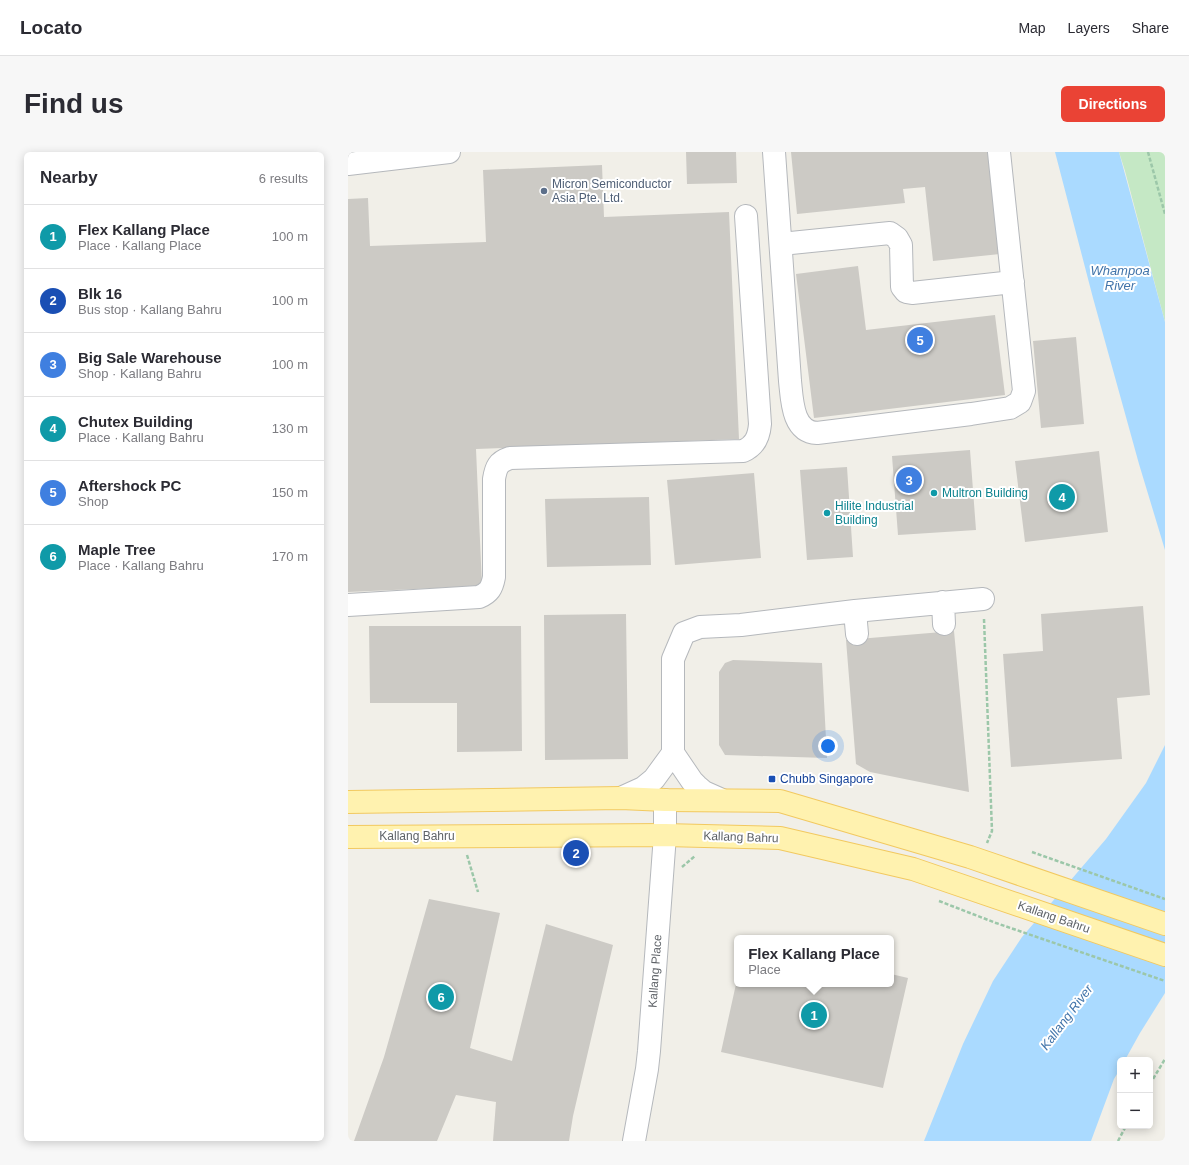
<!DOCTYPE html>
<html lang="en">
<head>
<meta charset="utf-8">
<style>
	:root { --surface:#fff; --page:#f7f7f7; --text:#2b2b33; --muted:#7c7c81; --line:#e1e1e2; --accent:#ea4335 }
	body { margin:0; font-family:Arial,sans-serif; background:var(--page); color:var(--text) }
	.controls { position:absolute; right:12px; bottom:12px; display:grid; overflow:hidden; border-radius:6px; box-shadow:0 2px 10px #0003 }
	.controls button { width:36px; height:36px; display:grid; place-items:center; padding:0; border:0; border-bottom:1px solid var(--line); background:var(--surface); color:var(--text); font:20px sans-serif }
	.you { position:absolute; left:480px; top:594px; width:14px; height:14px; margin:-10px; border:3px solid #fff; border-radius:50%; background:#1a73e8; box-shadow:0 0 0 6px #1a73e833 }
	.badge { display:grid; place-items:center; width:26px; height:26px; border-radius:50%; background:var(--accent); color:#fff; font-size:13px; font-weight:700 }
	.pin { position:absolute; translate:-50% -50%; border:2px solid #fff; box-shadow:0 1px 4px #0006 }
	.popup { position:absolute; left:386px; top:783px; width:160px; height:52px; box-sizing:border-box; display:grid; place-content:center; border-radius:6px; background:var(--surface); filter:drop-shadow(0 1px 3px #0005); font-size:13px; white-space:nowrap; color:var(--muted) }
	.popup b { font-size:15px; color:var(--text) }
	.popup::after { content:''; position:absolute; left:50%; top:100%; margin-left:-8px; border:8px solid transparent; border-top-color:var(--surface) }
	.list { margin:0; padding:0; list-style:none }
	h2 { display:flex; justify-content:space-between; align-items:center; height:52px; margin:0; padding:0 16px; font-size:17px }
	h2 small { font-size:13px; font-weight:400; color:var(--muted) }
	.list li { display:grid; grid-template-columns:26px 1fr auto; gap:12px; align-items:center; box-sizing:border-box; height:64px; padding:0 16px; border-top:1px solid var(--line) }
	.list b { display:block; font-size:15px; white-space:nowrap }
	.list p { margin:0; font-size:13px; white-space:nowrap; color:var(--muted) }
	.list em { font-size:13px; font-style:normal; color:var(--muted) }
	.map { position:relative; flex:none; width:817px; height:989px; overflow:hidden; border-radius:6px }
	header { display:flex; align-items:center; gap:24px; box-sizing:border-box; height:56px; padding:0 20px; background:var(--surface); border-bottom:1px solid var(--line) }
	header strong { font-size:19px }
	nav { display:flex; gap:22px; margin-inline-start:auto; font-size:14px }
	.intro { display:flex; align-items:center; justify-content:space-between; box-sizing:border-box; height:96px; padding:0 24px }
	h1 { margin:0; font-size:28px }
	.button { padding:10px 18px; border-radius:6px; background:var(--accent); color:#fff; font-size:14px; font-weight:700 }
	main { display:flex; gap:24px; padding:0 24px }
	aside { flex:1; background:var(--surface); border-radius:6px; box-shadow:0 2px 10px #0003 }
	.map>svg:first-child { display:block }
	.green { fill:#c5e8c5 }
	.water { fill:#aadaff }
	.building { fill:#cccac5 }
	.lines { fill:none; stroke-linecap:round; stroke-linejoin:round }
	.minor-casing { stroke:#b5b8bc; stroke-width:24 }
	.major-casing { stroke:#f2c960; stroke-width:24 }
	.path { stroke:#9cc7a9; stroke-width:2.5; stroke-dasharray:4 2; stroke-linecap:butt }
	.minor { stroke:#fff; stroke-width:22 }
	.major { stroke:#fff2af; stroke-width:22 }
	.path-bridge { stroke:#9cc7a9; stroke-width:2.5; stroke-dasharray:4 2; stroke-linecap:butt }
	.service-dot { fill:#5c6f8a; stroke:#fff; stroke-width:1.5 }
	.culture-dot { fill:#0f9aa8; stroke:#fff; stroke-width:1.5 }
	.transit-dot { fill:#1a4fb4; stroke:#fff; stroke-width:1.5 }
	.labels { text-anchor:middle; stroke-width:4; stroke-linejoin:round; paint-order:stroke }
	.service-label { font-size:12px; fill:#4e5e75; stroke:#fff; text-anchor:start }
	.culture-label { font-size:12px; fill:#0d838f; stroke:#fff; text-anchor:start }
	.transit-label { font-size:12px; fill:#164399; stroke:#fff; text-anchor:start }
	.street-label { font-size:12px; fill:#5f6368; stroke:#fff }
	.water-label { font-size:13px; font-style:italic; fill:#4174aa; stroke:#fff }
</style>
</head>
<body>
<header>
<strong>Locato</strong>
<nav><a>Map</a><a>Layers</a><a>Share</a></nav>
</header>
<div class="intro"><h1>Find us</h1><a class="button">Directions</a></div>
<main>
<aside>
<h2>Nearby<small>6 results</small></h2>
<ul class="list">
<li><span class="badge" style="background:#0f9aa8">1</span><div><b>Flex Kallang Place</b><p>Place · Kallang Place</p></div><em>100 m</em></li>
<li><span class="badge" style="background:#1a4fb4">2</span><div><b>Blk 16</b><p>Bus stop · Kallang Bahru</p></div><em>100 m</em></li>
<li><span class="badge" style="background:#3f7fe0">3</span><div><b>Big Sale Warehouse</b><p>Shop · Kallang Bahru</p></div><em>100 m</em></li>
<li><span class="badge" style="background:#0f9aa8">4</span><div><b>Chutex Building</b><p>Place · Kallang Bahru</p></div><em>130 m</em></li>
<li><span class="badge" style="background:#3f7fe0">5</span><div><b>Aftershock PC</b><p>Shop</p></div><em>150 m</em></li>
<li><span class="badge" style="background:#0f9aa8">6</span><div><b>Maple Tree</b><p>Place · Kallang Bahru</p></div><em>170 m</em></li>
</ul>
</aside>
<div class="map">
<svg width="817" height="989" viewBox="0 0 817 989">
	<rect width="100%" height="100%" fill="#f1efe8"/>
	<!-- green -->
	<path class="green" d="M771 0H817V170L777 19Z"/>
	<!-- water -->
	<path class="water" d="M707 0H771L817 170V398L791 312 745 146Z
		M817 593V841L792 881 777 908H772V917L766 927 743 989H576L615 892 645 829 674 785 758 687 798 631Z"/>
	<!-- building -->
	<path class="building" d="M338 0H388L389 31 339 32Z
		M443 0H641L652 102 585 109 577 35 555 37 557 51 449 62Z
		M254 13 256 65 381 60 391 287 128 297 134 434 0 440V47L20 46 22 94 138 90 135 18Z
		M510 114 518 178 647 163 657 243 466 266 448 122Z
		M728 185 736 272 693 276 685 189Z
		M622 298 628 378 550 383 544 304Z
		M751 299 760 380 677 390 667 309Z
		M499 315 505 405 459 408 452 318Z
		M406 321 413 406 327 413 319 328Z
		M301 345 303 413 199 415 197 347Z
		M795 454 802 543 769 546 774 607 663 615 655 502 695 499 693 462Z
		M278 462 280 607 197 608 196 463Z
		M21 474H173L174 599 109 600V551H22Z
		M606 479 621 640 522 620 508 612 498 488Z
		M385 508 474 511 479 606 377 603 371 593V520L377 511Z
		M81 747 152 761 122 896 164 909 198 772 265 793 225 964 221 989H145L148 950 108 943 89 989H6L36 905Z
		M543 822 560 826 535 936 373 900 388 832H543Z"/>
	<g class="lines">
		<!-- minor casing -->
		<g class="minor-casing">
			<path id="minor" d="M426 0 442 229C444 247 444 280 469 281L623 262 662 256 672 250 676 239 651 0
				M0 12 101 0
				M433 92 542 81 549 86 553 93 554 135 558 140 564 141 665 130
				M595 450 596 472
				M0 453 131 445C141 441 144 436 146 425V327C148 315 150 310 162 306L395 299C407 294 411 285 412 272L398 64
				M507 459 509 482
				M273 646 295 636 306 627 325 601
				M374 648 356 640 349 634 344 629 325 601V507L336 481 352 475 393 473 507 459 635 447
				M286 989 299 917 301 899 317 683V648"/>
		</g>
		<!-- major casing -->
		<g class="major-casing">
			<path id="major" d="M0 650 273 646 317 648 432 649 622 705 817 772
				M0 685 317 683 432 686 565 717 817 803"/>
		</g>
		<!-- path -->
		<path class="path" d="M800 0 817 62
			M636 467 644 679 639 691
			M119 703 130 740
			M334 715 347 704
			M591 749 648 771 817 829
			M802 932 817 907
			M770 989 778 974"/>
		<!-- minor -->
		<use href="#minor" class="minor"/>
		<!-- major -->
		<use href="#major" class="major"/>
		<!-- path-bridge -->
		<path class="path-bridge" d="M684 700 817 747"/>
	</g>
	<!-- markers -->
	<circle class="service-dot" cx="196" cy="39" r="4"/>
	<g class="culture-dot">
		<circle cx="586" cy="341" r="4"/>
		<circle cx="479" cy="361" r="4"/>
	</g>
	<rect class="transit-dot" x="420" y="623" width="8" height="8" rx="2"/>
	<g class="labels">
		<!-- service labels -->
		<g class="service-label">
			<text x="204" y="36">Micron Semiconductor<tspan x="204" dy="14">Asia Pte. Ltd.</tspan></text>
		</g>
		<!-- culture labels -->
		<g class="culture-label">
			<text x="594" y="345">Multron Building</text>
			<text x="487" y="358">Hilite Industrial<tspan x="487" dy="14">Building</tspan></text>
		</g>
		<!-- transit labels -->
		<g class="transit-label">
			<text x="432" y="631">Chubb Singapore</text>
		</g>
		<!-- street labels -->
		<g class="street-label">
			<text x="69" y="688">Kallang Bahru</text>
			<text transform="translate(393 685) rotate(2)" y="4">Kallang Bahru</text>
			<text transform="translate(706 765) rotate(19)" y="4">Kallang Bahru</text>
			<text transform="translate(307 819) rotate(-86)" y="4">Kallang Place</text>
		</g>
		<!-- water labels -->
		<g class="water-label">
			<text x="772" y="123">Whampoa<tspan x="772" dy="15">River</tspan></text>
			<text transform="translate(718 865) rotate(-53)" y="5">Kallang River</text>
		</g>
	</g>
</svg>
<div class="controls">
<button>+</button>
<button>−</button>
</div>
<div class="you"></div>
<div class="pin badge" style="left:466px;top:863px;background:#0f9aa8">1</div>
<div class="popup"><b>Flex Kallang Place</b>Place</div>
<div class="pin badge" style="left:228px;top:701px;background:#1a4fb4">2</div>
<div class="pin badge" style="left:561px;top:328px;background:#3f7fe0">3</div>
<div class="pin badge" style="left:714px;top:345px;background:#0f9aa8">4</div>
<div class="pin badge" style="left:572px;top:188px;background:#3f7fe0">5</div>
<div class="pin badge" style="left:93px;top:845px;background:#0f9aa8">6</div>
</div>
</main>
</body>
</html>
